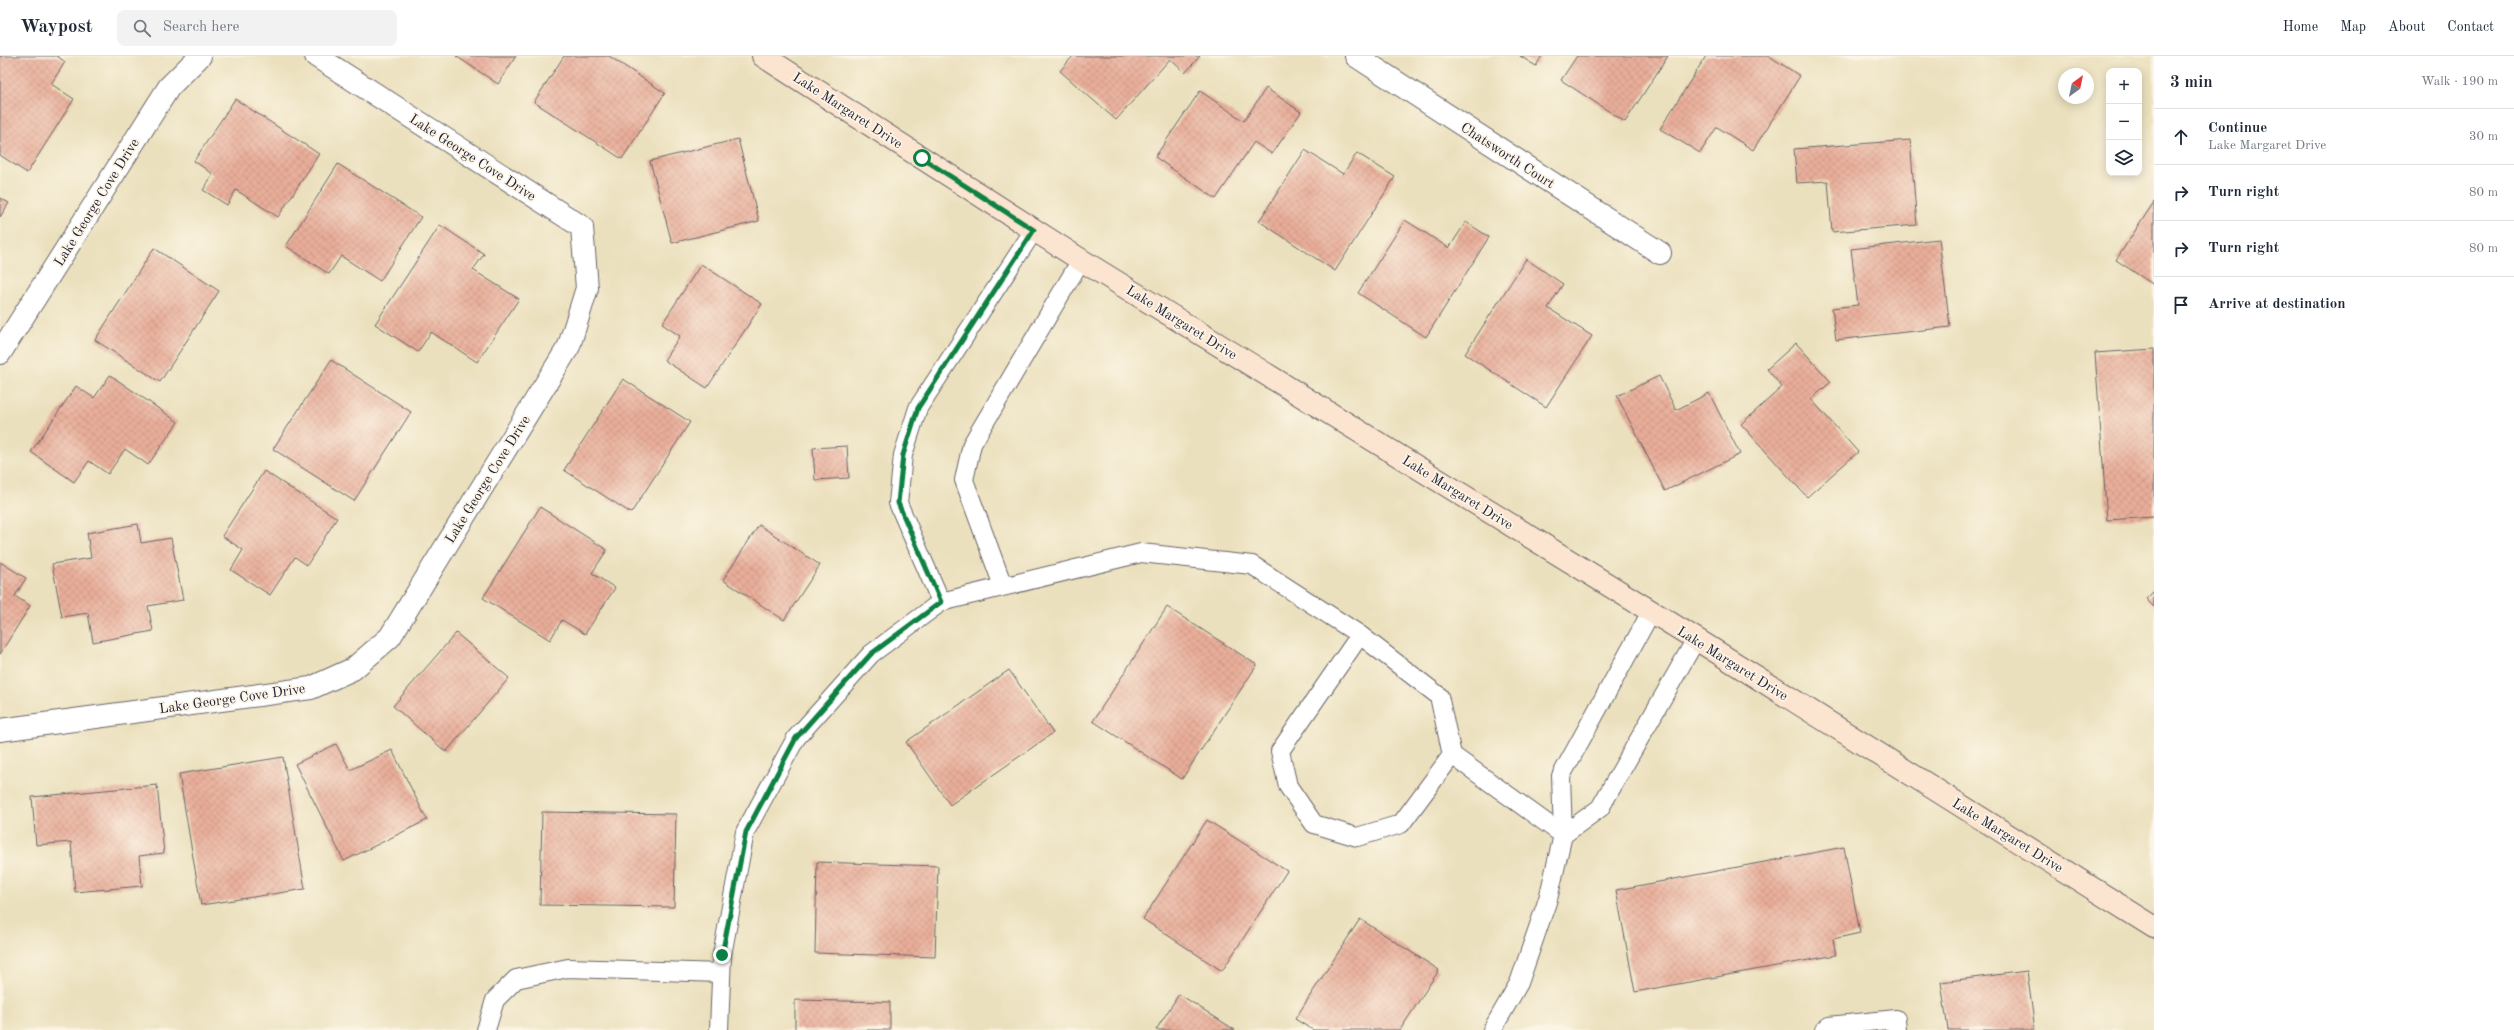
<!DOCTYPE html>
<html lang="en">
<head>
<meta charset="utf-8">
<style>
	:root { --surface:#fff; --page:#f2f2f3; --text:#1f2937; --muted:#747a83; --line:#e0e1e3 }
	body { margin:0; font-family:"Old Standard TT",serif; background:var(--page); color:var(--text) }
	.controls { position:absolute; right:12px; top:12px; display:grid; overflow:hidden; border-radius:8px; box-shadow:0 2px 10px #0003 }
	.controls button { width:36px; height:36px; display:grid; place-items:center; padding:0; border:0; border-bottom:1px solid var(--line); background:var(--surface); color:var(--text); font:20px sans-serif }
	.compass { position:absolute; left:2058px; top:12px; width:36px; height:36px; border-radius:50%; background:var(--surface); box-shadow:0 2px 10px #0003; rotate:33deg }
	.stop { position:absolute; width:12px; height:12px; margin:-9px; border:3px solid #0b8043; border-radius:50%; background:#fff }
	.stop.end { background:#0b8043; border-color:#fff; box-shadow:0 1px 4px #0008 }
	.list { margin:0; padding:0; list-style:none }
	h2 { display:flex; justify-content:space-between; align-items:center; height:52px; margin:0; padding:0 16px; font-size:17px }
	h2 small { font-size:13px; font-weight:400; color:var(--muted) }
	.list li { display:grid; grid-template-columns:26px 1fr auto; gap:12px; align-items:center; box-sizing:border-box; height:56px; padding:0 16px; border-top:1px solid var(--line) }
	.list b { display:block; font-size:15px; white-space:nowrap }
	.list p { margin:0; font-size:13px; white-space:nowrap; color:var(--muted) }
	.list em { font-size:13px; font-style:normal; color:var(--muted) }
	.icon { flex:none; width:22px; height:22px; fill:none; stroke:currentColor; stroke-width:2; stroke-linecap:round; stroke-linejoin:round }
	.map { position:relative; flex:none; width:2154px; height:974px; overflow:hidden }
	header { display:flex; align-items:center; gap:24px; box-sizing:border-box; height:56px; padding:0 20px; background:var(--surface); border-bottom:1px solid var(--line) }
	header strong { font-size:19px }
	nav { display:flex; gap:22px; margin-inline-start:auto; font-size:14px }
	.search { width:280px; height:36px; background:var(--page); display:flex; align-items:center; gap:10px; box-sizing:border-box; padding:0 14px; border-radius:8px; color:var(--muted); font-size:15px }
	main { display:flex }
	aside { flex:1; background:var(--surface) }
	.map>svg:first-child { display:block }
	.building { fill:url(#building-cross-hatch) }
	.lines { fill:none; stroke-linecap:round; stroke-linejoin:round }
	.lane-casing { stroke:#686468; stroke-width:20 }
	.street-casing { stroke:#686468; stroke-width:24 }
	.secondary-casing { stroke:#686468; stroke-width:24 }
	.lane { stroke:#fff; stroke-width:18 }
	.street { stroke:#fff; stroke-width:22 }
	.secondary { stroke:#fce5d0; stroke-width:22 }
	.route { stroke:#0b8043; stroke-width:5 }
	.labels { text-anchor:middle; stroke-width:3.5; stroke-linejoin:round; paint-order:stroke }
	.street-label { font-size:14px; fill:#22223b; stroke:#fcf5e5 }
</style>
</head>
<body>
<header>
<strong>Waypost</strong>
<div class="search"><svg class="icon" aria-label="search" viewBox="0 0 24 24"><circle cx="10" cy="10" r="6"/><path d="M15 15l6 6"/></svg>Search here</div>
<nav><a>Home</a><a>Map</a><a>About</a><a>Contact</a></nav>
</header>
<main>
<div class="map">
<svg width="2154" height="974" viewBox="0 0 2154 974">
	<defs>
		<pattern id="building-cross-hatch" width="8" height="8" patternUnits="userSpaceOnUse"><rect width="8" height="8" fill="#e9ae9a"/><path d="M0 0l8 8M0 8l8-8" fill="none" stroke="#c89586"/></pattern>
	</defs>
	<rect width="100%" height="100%" fill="#fcf5e5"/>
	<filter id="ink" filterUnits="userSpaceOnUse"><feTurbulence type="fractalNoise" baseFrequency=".025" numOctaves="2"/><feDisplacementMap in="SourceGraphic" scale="8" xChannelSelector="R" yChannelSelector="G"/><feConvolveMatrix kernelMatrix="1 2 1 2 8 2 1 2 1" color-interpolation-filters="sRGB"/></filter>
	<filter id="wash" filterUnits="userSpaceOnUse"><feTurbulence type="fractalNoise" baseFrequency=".012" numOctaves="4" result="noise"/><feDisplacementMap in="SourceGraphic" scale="16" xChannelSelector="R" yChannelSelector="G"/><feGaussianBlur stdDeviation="0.9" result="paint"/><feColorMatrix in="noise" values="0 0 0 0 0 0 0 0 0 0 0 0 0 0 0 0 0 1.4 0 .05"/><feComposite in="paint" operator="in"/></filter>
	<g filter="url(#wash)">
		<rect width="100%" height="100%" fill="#ebe0bd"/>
		<g id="blocks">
			<!-- building -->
			<path class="building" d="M0 0H57L65 6 51 28 74 43 27 117 0 99Z
				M456 0H516L498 28Z
				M564 0H609L665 37 622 103 534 46Z
				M1073 0H1200L1185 17 1170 3 1116 64 1060 15Z
				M1520 0H1542L1536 10Z
				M1577 0H1668L1625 66 1561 24Z
				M1706 0H1769L1800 20 1753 94 1717 71 1700 97 1660 73Z
				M1266 32 1301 56 1272 98 1254 86 1216 143 1155 101 1200 35 1244 65Z
				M235 43 319 98 278 161 236 134 227 149 203 134 213 118 194 105Z
				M738 83 759 165 672 187 650 105Z
				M1910 84 1917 169 1832 176 1828 125 1797 127 1794 93Z
				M1305 94 1343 118 1357 97 1395 121 1335 215 1259 165Z
				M338 108 421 161 380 225 341 200 329 218 286 190Z
				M0 142 9 147 0 161Z
				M2154 146V229L2116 204Z
				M1405 164 1449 192 1466 166 1489 181 1426 281 1358 237Z
				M440 169 484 198 473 214 519 243 477 306 431 276 418 296 375 268Z
				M1939 183 1950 271 1836 284 1832 252 1858 249 1851 193Z
				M154 192 219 235 160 326 95 284Z
				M1526 203 1563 228 1548 252 1592 280 1546 351 1465 298Z
				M701 208 762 248 707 332 664 304 680 280 662 268Z
				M1796 287 1831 326 1811 343 1858 396 1807 441 1741 368 1782 331 1767 313Z
				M2154 293V461L2107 464 2095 297Z
				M331 304 411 356 354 445 273 393Z
				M110 319 178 366 148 409 125 393 108 418 89 405 74 426 31 396 76 330 94 342Z
				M1659 320 1676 354 1709 337 1740 398 1665 435 1617 340Z
				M623 323 690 366 631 457 564 414Z
				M847 390 849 422 815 424 813 392Z
				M264 415 337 462 307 509 295 501 270 539 231 514 243 494 222 480Z
				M540 451 607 494 592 517 615 532 585 578 562 564 550 584 483 542Z
				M138 468 141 487 171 482 183 544 148 550 153 575 93 586 88 557 62 561 52 508 91 502 87 477Z
				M759 469 820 509 784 564 723 524Z
				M0 506 26 522 15 540 30 550 0 598Z
				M2154 535V551L2146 543Z
				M1167 551 1257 609 1182 723 1093 665Z
				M456 577 509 622 446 696 393 650Z
				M1009 614 1053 677 950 749 906 686Z
				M336 688 350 714 392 694 427 764 344 805 295 708Z
				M283 701 305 833 201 849 179 718Z
				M157 729 164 797 139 800 142 830 75 836 71 786 36 789 32 741Z
				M542 756 676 758 674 851 540 849Z
				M1207 764 1287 815 1222 915 1143 863Z
				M1844 791 1860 877 1833 883 1836 899 1635 936 1616 834Z
				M817 806 938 810 935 901 815 897Z
				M1360 863 1439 914 1400 974H1313L1295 963Z
				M2027 915 2035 974H1948L1941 926Z
				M1179 938 1235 974H1156Z
				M795 944 890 946V974H795Z"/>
		</g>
	</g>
	<g filter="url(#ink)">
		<use href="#blocks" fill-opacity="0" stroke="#686468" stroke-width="1"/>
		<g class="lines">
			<!-- lane casing -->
			<g class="lane-casing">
				<path id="lane" d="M1003 530 964 424 972 388 1081 204
					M941 546 898 447 903 399 918 352 1034 174
					M1360 579 1280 695 1288 730 1314 768 1357 781 1401 768 1452 699
					M1563 779 1600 752 1696 583
					M486 974 495 944 516 923 568 912 721 917
					M719 974 722 899 745 776 796 682 871 598 941 546 1141 497 1252 509 1360 579 1439 640 1452 699 1563 779
					M1492 974 1519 927 1548 843 1563 779 1561 720 1651 556
					M1824 974 1829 970 1896 963 1897 974"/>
			</g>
			<!-- street casing -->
			<g class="street-casing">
				<path id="street" d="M1356 0 1660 197
					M0 297 169 31 200 0
					M0 674 311 632 353 613 390 581 569 290 587 232 582 171 316 0"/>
			</g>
			<!-- secondary casing -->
			<g class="secondary-casing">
				<path id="secondary" d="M763 0 1081 204 1696 583 2154 871"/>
			</g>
			<!-- lane -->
			<use href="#lane" class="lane"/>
			<!-- street -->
			<use href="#street" class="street"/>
			<!-- secondary -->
			<use href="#secondary" class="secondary"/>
		</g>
	</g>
	<g class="lines" filter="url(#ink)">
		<!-- route -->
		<path class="route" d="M722 899 746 776 796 682 871 598 941 546 898 447 903 399 918 352 1034 174 922 102"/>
	</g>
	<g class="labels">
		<!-- street labels -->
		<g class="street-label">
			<text transform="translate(848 54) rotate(33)" y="5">Lake Margaret Drive</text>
			<text transform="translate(1508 99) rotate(33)" y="5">Chatsworth Court</text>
			<text transform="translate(473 101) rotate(33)" y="5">Lake George Cove Drive</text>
			<text transform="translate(96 146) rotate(-58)" y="5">Lake George Cove Drive</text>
			<text transform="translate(1182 266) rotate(32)" y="5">Lake Margaret Drive</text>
			<text transform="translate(487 423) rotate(-58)" y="5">Lake George Cove Drive</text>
			<text transform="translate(1458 436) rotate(32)" y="5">Lake Margaret Drive</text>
			<text transform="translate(1733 607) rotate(32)" y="5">Lake Margaret Drive</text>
			<text transform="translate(232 642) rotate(-8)" y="5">Lake George Cove Drive</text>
			<text transform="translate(2008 779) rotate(32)" y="5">Lake Margaret Drive</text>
		</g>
	</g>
</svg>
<div class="controls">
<button>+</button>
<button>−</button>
<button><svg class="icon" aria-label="layers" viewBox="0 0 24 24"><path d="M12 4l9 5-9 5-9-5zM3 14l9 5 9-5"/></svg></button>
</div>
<svg class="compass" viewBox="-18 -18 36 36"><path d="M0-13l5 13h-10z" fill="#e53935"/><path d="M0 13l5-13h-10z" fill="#747a83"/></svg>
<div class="stop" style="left:922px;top:102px"></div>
<div class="stop end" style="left:722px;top:899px"></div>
</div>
<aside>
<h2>3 min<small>Walk · 190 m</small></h2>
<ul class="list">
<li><svg class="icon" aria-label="ahead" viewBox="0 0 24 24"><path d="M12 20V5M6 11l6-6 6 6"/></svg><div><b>Continue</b><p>Lake Margaret Drive</p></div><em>30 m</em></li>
<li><svg class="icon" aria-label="right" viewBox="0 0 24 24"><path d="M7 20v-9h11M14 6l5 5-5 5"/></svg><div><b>Turn right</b></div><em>80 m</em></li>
<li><svg class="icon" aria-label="right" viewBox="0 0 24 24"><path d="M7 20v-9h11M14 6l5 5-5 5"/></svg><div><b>Turn right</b></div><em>80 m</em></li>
<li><svg class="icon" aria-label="arrive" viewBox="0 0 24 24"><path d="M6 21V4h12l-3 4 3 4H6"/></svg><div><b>Arrive at destination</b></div></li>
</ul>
</aside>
</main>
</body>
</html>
